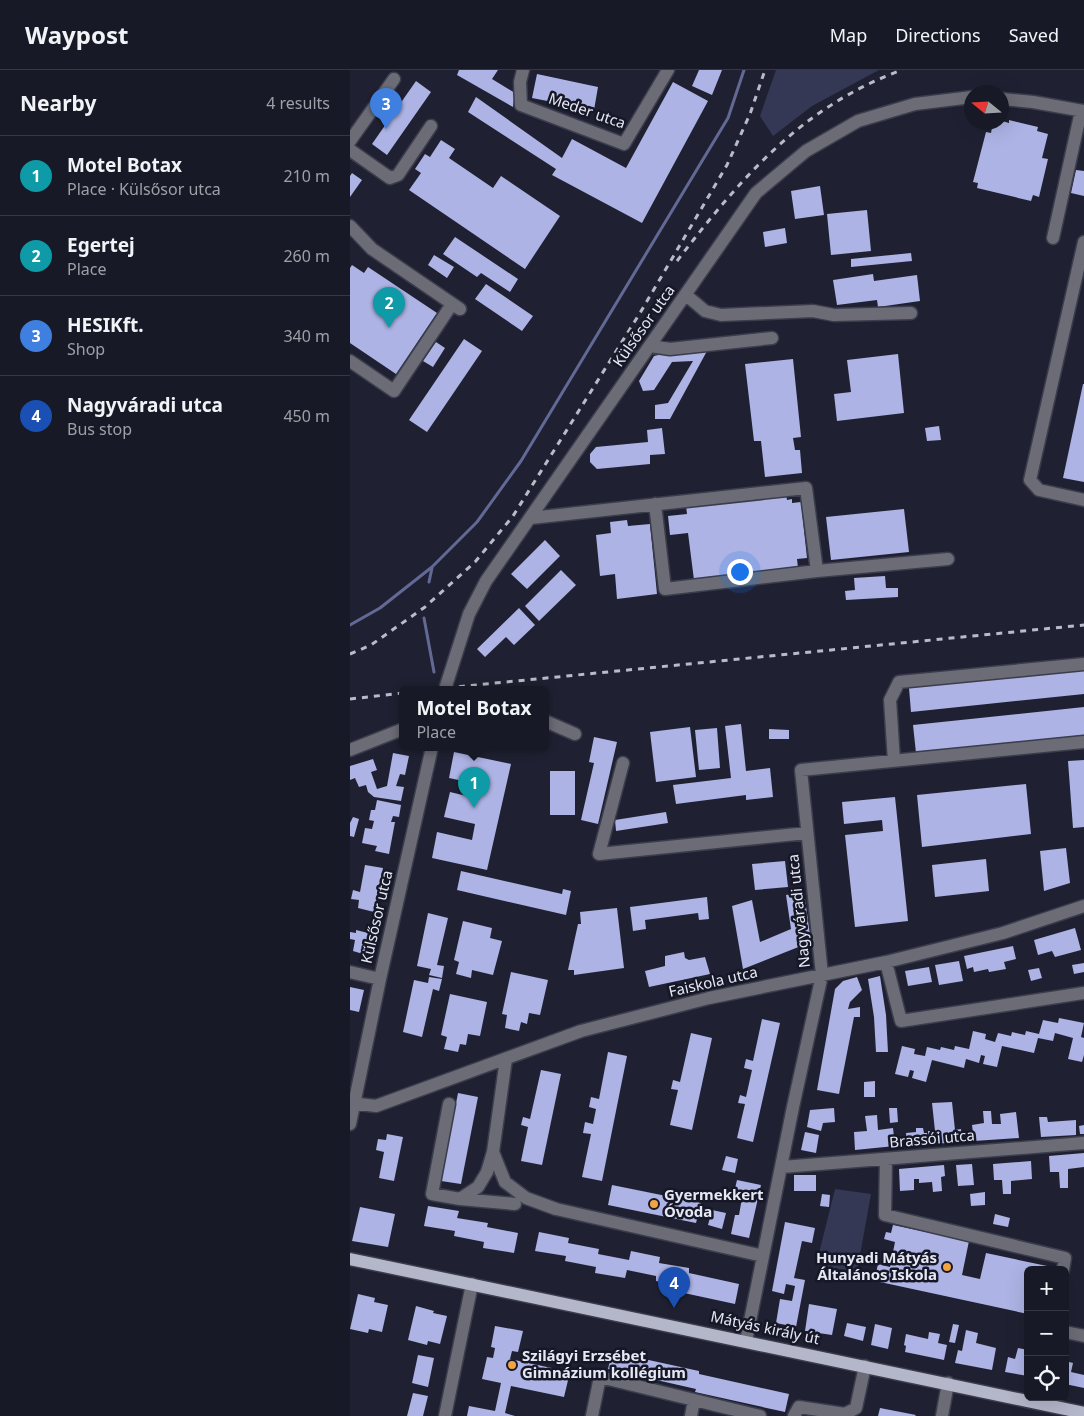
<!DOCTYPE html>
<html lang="en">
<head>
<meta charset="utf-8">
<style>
	:root { --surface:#171926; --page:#20222e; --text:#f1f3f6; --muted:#9ea0a7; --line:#363843; --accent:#0f766e }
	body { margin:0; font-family:"Noto Sans",sans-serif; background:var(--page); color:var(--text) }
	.controls { position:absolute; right:15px; bottom:15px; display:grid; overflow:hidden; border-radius:8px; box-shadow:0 5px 20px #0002 }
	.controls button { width:45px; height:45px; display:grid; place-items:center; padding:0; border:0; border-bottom:1px solid var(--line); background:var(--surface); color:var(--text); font:25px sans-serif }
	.compass { position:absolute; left:614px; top:15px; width:45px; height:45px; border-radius:50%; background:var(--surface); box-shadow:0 5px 20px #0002; rotate:288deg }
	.you { position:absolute; left:389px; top:501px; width:18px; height:18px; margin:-12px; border:4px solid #fff; border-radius:50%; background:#1a73e8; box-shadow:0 0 0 8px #1a73e833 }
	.badge { display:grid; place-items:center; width:32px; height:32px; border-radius:50%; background:var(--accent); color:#fff; font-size:16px; font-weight:700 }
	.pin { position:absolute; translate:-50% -41px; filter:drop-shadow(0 1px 2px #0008) }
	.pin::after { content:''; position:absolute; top:26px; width:18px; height:15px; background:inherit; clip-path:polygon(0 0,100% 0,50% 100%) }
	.popup { position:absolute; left:49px; top:616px; width:150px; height:65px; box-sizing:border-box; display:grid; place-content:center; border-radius:8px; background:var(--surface); filter:drop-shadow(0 1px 4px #0005); font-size:16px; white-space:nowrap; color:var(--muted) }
	.popup b { font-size:19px; color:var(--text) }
	.popup::after { content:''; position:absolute; left:50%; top:100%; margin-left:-10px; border:10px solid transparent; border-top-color:var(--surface) }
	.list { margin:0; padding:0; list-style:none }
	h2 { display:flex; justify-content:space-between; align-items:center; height:65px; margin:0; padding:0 20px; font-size:21px }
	h2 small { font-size:16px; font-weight:400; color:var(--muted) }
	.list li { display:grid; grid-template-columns:32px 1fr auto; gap:15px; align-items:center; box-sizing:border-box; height:80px; padding:0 20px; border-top:1px solid var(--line) }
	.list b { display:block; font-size:19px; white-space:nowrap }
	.list p { margin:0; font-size:16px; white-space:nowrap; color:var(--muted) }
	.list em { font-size:16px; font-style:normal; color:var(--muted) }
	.icon { flex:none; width:28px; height:28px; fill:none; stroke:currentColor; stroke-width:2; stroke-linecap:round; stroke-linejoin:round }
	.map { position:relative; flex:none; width:734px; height:1346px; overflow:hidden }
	header { display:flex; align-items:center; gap:30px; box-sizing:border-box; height:70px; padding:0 25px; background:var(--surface); border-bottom:1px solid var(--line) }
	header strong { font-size:24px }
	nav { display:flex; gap:28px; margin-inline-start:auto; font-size:18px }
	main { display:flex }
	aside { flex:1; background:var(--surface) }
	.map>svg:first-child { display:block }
	.green { fill:#343854 }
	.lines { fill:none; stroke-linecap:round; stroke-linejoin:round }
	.stream { stroke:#636995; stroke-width:3 }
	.building { fill:#adb3e4 }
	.minor-casing { stroke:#3b3d4d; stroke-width:15 }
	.major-casing { stroke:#3b3d4d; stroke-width:15 }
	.minor { stroke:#6b6c75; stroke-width:12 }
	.major { stroke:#b4b7ca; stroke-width:12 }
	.rail { stroke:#b9bbc8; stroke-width:3; stroke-dasharray:6 6; stroke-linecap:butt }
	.poi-dot { fill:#f3a442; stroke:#161727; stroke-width:2 }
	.labels { text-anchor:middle; stroke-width:5; stroke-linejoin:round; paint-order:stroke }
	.street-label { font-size:15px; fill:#e6e8f4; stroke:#161727 }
	.poi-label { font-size:15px; font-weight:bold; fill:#e6e8f4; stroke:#161727; text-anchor:start }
</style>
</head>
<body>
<header>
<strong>Waypost</strong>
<nav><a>Map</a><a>Directions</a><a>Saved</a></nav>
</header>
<main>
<aside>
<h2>Nearby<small>4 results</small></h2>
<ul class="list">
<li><span class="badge" style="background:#0f9aa8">1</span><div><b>Motel Botax</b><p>Place · Külsősor utca</p></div><em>210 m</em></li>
<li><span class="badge" style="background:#0f9aa8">2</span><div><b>Egertej</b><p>Place</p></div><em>260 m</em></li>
<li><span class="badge" style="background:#3f7fe0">3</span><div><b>HESIKft.</b><p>Shop</p></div><em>340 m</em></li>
<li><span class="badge" style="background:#1a4fb4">4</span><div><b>Nagyváradi utca</b><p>Bus stop</p></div><em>450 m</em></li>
</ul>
</aside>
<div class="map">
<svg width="734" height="1346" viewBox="0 0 734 1346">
	<rect width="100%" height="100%" fill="#1f2132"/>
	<!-- green -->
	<path class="green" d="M426 0H529L462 36 423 66 410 46Z
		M485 1119 521 1124 507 1202 466 1195Z"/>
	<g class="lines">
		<!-- stream -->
		<path class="stream" d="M79 512 82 498
			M74 548 84 602
			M0 555 30 538 82 497 127 452 171 391 378 48 394 0"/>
	</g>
	<!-- building -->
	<path class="building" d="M109 0H148L142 9 165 23 163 37 107 5Z
		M349 0H372L362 25 342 16Z
		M187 4 248 17 244 40 182 28Z
		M66 11 81 22 37 85 22 74Z
		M323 12 358 31 292 153 202 105 206 99 118 42 126 27 212 88 222 69 276 98Z
		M659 50 688 57 687 61 698 64 692 88 698 89 689 127 683 125 681 131 627 118 628 113 623 112 636 62 641 63 643 52 652 51 659 53Z
		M91 70 105 79 99 88 143 118 151 106 210 146 175 199 59 120 71 103 65 99 75 84 80 87Z
		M726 100 734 101V126L721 123Z
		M2 103 12 110 0 127V106Z
		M470 116 474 145 445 149 441 121Z
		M517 140 521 181 481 185 477 144Z
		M435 158 437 173 415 177 413 162Z
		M105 167 168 209 160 222 131 203 127 207 93 184Z
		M561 183 562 191 501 197V189Z
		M84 185 104 197 97 208 78 195Z
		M2 195 14 203 18 197 87 243 46 304 0 273V198Z
		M523 204 524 211 567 205 570 231 528 237 527 230 487 235 483 210Z
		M136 214 183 246 172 261 125 229Z
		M114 269 132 281 77 362 59 350Z
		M86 272 95 278 83 297 73 291Z
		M357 281 320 349H305V335L318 333 343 291 322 292 304 320 293 321 289 311 304 286 317 283Z
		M548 284 554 343 487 351 484 324 501 322 497 290Z
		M443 289 451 367 443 368 445 380H450L452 403 415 407 411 371H404L395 294Z
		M733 314H734V412L713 408Z
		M589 356 591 370 577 371 575 358Z
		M312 358 315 384 300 385V394L247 399 240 392V384L246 377 298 372 297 360Z
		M436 424 437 430 442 429V433L451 432 457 488 447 489 448 498 344 510 338 463 320 465 318 446 337 444 336 436Z
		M554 439 559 482 481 490 476 447Z
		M277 450 278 456 300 454 307 524 267 529 265 504 250 506 246 465 261 463 260 452Z
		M195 470 210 486 177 519 161 504Z
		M211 500 226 515 189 551 175 536Z
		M535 506 536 518H548V527L496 530 495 521 505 520 504 508Z
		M169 538 185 555 164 575 156 567 135 587 127 579Z
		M734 599V624L561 642 559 618Z
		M734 637V665L566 683 563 655Z
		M391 654 396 701 420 698 423 727 396 730V725L326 734 323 715 381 708 375 656Z
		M340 657 346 707 306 712 300 662Z
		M367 658 370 698 349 700 345 660Z
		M419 659 439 660V669H419Z
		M244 667 267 672 248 754 231 750 244 693 239 692Z
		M104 682 161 694 137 800 82 788 87 762 122 770 125 754 94 747 100 722 129 729 132 715 99 708Z
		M43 683 59 686 55 705 50 704 46 716 54 717 51 731 24 727 18 722 16 715 9 717 5 708 0 710V696L23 689 27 700 21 702 27 719 37 716Z
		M734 690V757L723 758 718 691Z
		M200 701H225V745H200Z
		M676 714 681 764 572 777 567 725Z
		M545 727 558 851 505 857 495 765 533 761 532 750 494 754 492 732Z
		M27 730 51 735 49 747 43 746 41 752H45L39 784 25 781 27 776 12 773 15 758 22 759 24 751 19 750 21 740H25Z
		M316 742 318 753 266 761 265 750Z
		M3 747 9 749 4 767 0 766V753Z
		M716 778 720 813 694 821 690 781Z
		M636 789 639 821 585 827 582 795Z
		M435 791 438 817 405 820 402 794Z
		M15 795 33 798 24 842 8 838 9 830 1 829 3 820 10 822Z
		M111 801 212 824 213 819 221 821 216 845 107 820Z
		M454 822 461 872 393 899 382 836 402 830 410 872 441 859 436 825Z
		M357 827 359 849 349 850 348 843 295 850 296 859 283 861 280 837Z
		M267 838 274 898 224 905V900H218L228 854H231L230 842Z
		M78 843 98 848 87 895 94 896 92 908 79 905 81 899 67 896Z
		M113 851 142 858 140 868 152 871 143 905 122 900 121 908 106 904 109 892 104 890Z
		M725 858 731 880 705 887 702 881 688 885 684 870Z
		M6 860 22 864 18 880 14 879 13 884 3 881 5 870 0 869V862L6 863Z
		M663 876 666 889 654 892 656 899 639 902 638 899 624 902 623 897 617 899 614 886Z
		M334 882 335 888 339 890 355 887 360 904 299 917 295 901 315 896V886Z
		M609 891 613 911 589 915 585 895Z
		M734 893V902L724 904 722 895Z
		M579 897 582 912 558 916 555 901Z
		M689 898 692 908 681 911 678 900Z
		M161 902 198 910 190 945 179 943 177 954 171 952 169 961 155 958 157 945 152 944Z
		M530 906 536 945 538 982H526L524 947 518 909Z
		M79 907 92 909 89 921 83 919 72 967 53 962 64 910 78 913Z
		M507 907 512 920 500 932 498 939 510 937V947H504L489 1024 467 1020 485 919 493 911Z
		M0 917 14 920 9 942 0 940Z
		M100 924 137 932 130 966 118 964 116 975 110 974 108 982 94 979 97 967 91 965Z
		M709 948 734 953 731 967 734 968V985L732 992 718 989 723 968 705 963 703 971 688 968 684 983 652 976 647 997 633 994 635 986 631 985 629 993 616 989 614 998 582 990 576 1012 562 1008 564 1001 560 1000 558 1007 545 1004 552 976 565 979 564 984 575 986 577 977 590 980 591 977 604 980 605 976 619 979 623 961 636 964 635 969 645 972 648 963 661 966 662 962 675 965 676 961 689 964 693 950 708 953Z
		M412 949 430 953 403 1072 387 1068 395 1034 388 1033 390 1025 396 1027 402 1000 394 998 396 989 403 991Z
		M341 963 362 968 342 1060 320 1055 328 1020 321 1019 323 1010 330 1012Z
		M258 982 277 986 252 1111 232 1107 241 1064 233 1063 235 1052 243 1054 246 1039 239 1037 241 1027 249 1029Z
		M191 1000 211 1004 192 1095 171 1091 178 1057 171 1055 173 1047 180 1049Z
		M525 1011V1027H514V1012Z
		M108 1023 128 1027 111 1114 91 1111Z
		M602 1032 605 1060 611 1059 612 1071 579 1075 578 1061H585L582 1033Z
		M484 1038 485 1052 473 1053 471 1061 457 1057 460 1040Z
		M539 1038H547L548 1052 540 1053Z
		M633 1041H641L642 1054H651L650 1044 666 1042 669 1068 624 1071 622 1055 634 1053Z
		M527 1045 528 1060 543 1058 545 1076 505 1080 504 1062 517 1061 515 1046Z
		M689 1047H697L698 1052 726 1050V1065L691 1067Z
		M734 1055V1064H730L729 1056Z
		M566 1058H573L574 1063H577L578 1076 557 1077 556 1063 566 1062Z
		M455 1062 469 1065 466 1083 451 1080Z
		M37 1064 53 1067 44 1111 29 1108 34 1082 26 1080 28 1069 36 1070Z
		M734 1083V1097L718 1099V1118H710L709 1102H700L699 1086Z
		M376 1086 388 1089 385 1103 372 1100Z
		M681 1091 682 1109 661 1111V1124H653L652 1110H644L643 1094Z
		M622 1094 624 1115 608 1116 606 1095Z
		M594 1095 595 1106 591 1107 592 1121 583 1122 582 1112 569 1113V1109H564V1120L550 1121 549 1099Z
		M444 1105H466V1121H444Z
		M387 1110 411 1115 399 1168 381 1164 385 1145H389L392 1128 383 1127Z
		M262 1115 351 1133 346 1153 258 1135Z
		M635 1122V1135L621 1136 620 1124Z
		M472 1124 480 1125 479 1137 470 1136Z
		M78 1136 109 1141 107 1148 138 1153 137 1157 168 1163 164 1183 133 1178 134 1172 104 1166 105 1161 74 1156Z
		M10 1137 45 1144 38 1177 2 1171Z
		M362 1140 376 1143 372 1159 358 1155Z
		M645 1144 660 1148 658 1157 643 1154Z
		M435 1152 465 1158 462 1173 452 1171 444 1208 455 1210 446 1257 426 1253 430 1229 442 1231 445 1216 436 1214 434 1224 422 1221Z
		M543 1155 619 1171 612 1205 630 1209 636 1183 697 1196 696 1200H678V1244L530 1212 532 1204 526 1203 528 1194 540 1197 545 1172 534 1169 536 1162 541 1163Z
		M189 1162 219 1168 218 1173 249 1179 248 1184 279 1190 281 1181 310 1187 309 1193 339 1198V1203L389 1214 385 1234 334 1223 336 1217 306 1211V1206L277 1200 275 1208 245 1203 246 1197 215 1191 216 1186 185 1181Z
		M8 1224 25 1228 24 1232 38 1235 32 1262 19 1259 18 1263 0 1259Z
		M459 1234 487 1239 482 1265 455 1261Z
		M66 1236 84 1241 83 1243 97 1246 90 1274 78 1271 77 1275 58 1270Z
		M497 1253 516 1257 513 1271 494 1266Z
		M525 1254 542 1258 538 1279 521 1275Z
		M603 1254 609 1255 605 1273 599 1272Z
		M145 1256 173 1261 168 1282 162 1281 160 1289 220 1302 214 1327 161 1316 155 1343 165 1346H117L119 1336 145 1341 151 1313 132 1309 137 1287 143 1288 145 1278 141 1277Z
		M616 1260 628 1263 626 1273 646 1278 642 1300 605 1293 608 1280 612 1281Z
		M579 1262 590 1264 588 1273 597 1275 594 1290 555 1282 556 1276 554 1275 556 1264 578 1269Z
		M668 1278 678 1280V1306L655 1302 658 1287 665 1289Z
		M262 1282 349 1301V1304L439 1324 435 1342 345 1322 346 1319 258 1299Z
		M68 1285 84 1288 78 1317 62 1313Z
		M715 1291 723 1293 721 1302 734 1305V1318L715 1314Z
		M63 1323 78 1326 73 1346H57Z
		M530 1338 566 1345 565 1346H528Z"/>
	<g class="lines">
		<!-- minor casing -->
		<g class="minor-casing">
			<path id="minor" d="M173 0 170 12 171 35 274 74 318 0
				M652 29 683 32 734 41
				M0 71 44 9
				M0 80 40 108 48 105 81 56
				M0 156 22 179 110 239
				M703 168 731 41
				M734 172 680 410 689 420 734 430
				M336 225 355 241 371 245 463 241 484 245 561 243
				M300 276 320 279 422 268
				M0 291 44 321 102 234
				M305 434 315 519 467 501 598 489
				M181 448 456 418 467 501
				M95 619 119 544 136 511 406 123 456 81 508 51 565 34 622 27
				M195 651 225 664
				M0 680 53 659
				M544 691 540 630 549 612 734 594
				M273 693 249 784 457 763
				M536 892 551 951 734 923
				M0 902 30 909
				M156 989 143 1082 155 1112 176 1128 206 1139 413 1186
				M0 1033 26 1036 231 961 359 928 536 892 653 863 734 836
				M99 1034 82 1124 110 1129 128 1117 137 1102 143 1082
				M0 1054 30 909 82 677
				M536 1089 535 1145 715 1188 713 1200
				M432 1097 734 1073
				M110 1129 165 1134
				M715 1262 734 1266
				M396 1271 443 1037 472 905 451 700 734 672
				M95 1346 122 1214
				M242 1346 250 1307 410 1346
				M341 1346 344 1330
				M444 1346 449 1337 495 1344 506 1338 515 1296
				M592 1346 598 1313"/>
		</g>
		<!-- major casing -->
		<g class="major-casing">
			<path id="major" d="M0 1189 734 1343"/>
		</g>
		<!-- minor -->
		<use href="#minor" class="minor"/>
		<!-- major -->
		<use href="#major" class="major"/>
		<!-- rail -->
		<path class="rail" d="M327 191C390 109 452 36 552 0
			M0 584 21 575 75 537 125 492 163 446 290 243 377 95 400 44 415 0
			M85 619 734 555
			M0 629 53 623"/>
	</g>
	<!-- markers -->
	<g class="poi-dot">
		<circle cx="304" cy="1134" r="5"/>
		<circle cx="597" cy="1197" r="5"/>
		<circle cx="162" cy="1295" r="5"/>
	</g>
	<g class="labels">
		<!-- street labels -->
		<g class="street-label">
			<text transform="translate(237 41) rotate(19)" y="5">Meder utca</text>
			<text transform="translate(294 256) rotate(-55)" y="5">Külsősor utca</text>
			<text transform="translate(449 841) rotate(-96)" y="5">Nagyváradi utca</text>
			<text transform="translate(27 847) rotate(-77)" y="5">Külsősor utca</text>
			<text transform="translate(363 912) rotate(-13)" y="5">Faiskola utca</text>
			<text transform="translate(582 1069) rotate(-5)" y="5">Brassói utca</text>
			<text transform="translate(415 1258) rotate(12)" y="5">Mátyás király út</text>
		</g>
		<!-- poi labels -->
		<g class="poi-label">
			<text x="314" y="1130">Gyermekkert<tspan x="314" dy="17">Óvoda</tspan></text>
			<text x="587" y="1193" text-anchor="end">Hunyadi Mátyás<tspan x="587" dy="17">Általános Iskola</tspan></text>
			<text x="172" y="1291">Szilágyi Erzsébet<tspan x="172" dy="17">Gimnázium kollégium</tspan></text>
		</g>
	</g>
</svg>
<div class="controls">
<button>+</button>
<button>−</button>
<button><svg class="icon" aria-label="locate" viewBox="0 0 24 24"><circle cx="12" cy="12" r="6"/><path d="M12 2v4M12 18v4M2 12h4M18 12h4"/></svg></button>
</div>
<svg class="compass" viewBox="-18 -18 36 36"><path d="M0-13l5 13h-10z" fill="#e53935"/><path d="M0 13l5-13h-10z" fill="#9ea0a7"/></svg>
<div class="you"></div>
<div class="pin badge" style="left:124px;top:738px;background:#0f9aa8">1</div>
<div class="popup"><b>Motel Botax</b>Place</div>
<div class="pin badge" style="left:39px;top:258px;background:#0f9aa8">2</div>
<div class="pin badge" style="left:36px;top:59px;background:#3f7fe0">3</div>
<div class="pin badge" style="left:324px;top:1238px;background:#1a4fb4">4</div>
</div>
</main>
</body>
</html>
